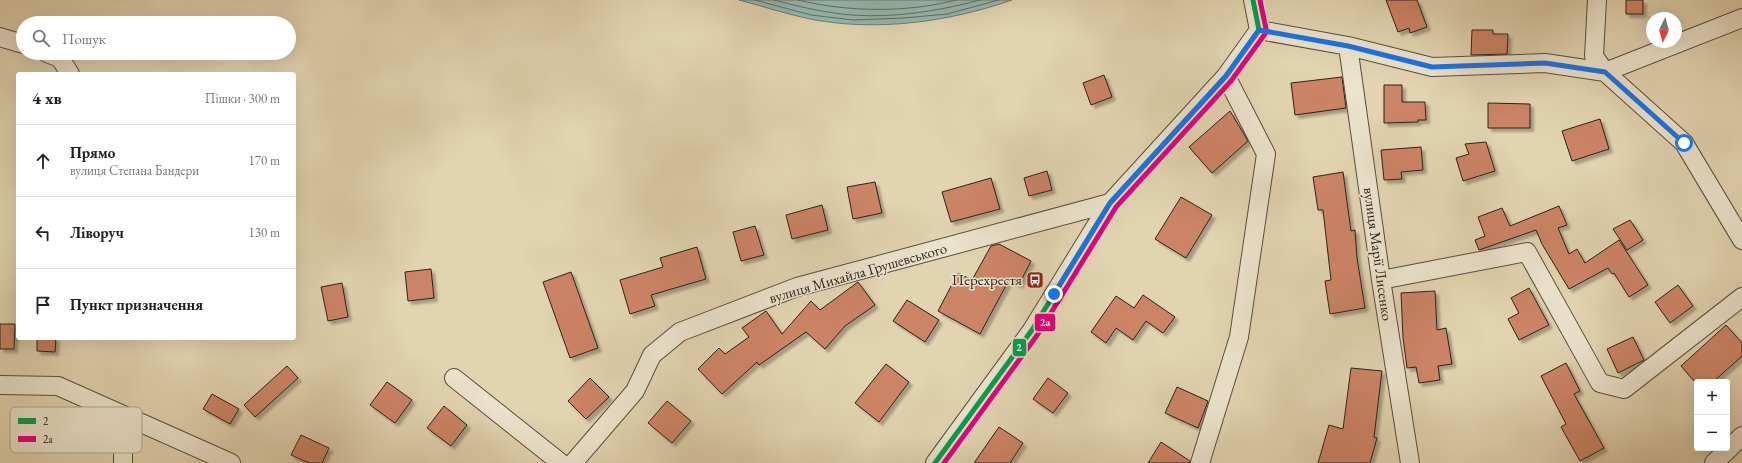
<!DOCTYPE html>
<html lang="uk">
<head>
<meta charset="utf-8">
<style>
	:root { --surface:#fff; --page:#f2f2f2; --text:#202124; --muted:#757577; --line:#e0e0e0 }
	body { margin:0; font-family:"EB Garamond",serif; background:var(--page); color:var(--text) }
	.controls { position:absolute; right:12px; bottom:12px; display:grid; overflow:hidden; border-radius:4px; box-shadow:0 4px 16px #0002 }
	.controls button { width:36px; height:36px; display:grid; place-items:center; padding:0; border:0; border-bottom:1px solid var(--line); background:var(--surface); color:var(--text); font:20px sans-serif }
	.compass { position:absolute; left:1646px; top:12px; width:36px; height:36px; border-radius:50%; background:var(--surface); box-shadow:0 4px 16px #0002; rotate:186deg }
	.stop { position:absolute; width:12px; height:12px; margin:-9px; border:3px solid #1a73e8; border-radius:50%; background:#fff }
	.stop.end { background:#1a73e8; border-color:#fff; box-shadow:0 1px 4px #0008 }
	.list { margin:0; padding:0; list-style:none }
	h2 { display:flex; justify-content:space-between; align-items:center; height:52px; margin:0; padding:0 16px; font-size:17px }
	h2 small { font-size:13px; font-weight:400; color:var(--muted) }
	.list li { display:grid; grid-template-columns:26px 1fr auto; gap:12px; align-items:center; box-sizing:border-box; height:72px; padding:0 16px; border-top:1px solid var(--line) }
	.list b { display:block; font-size:15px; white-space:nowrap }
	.list p { margin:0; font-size:13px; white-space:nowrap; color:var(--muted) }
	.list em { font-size:13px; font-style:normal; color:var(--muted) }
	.icon { flex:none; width:22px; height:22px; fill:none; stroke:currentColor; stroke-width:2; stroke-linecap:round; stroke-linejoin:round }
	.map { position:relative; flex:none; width:1742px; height:463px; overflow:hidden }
	.search { position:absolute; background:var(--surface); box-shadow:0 4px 16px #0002; left:16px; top:16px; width:280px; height:44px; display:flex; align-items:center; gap:10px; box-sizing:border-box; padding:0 14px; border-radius:22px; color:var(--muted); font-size:15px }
	.panel { position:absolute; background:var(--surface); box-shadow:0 4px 16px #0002; left:16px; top:72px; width:280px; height:268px; border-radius:4px }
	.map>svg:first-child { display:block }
	.water { fill:#95b8b0; stroke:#6b7c73 }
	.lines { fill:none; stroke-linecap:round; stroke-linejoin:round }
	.shore { stroke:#606c64; stroke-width:1 }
	.building { fill:#cc8466; stroke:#2b2118; filter:url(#shadow) }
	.minor-casing { stroke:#594e3e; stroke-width:20 }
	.minor { stroke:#ece3cc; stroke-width:18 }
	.bus-1-casing { stroke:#ece3cc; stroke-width:8 }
	.bus-2-casing { stroke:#ece3cc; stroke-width:8 }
	.bus-1 { stroke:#029f4e; stroke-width:5 }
	.bus-2 { stroke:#e5007d; stroke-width:5 }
	.route { stroke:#1a73e8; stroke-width:5 }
	.labels { text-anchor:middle; stroke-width:3; stroke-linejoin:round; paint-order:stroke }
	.street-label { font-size:15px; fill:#2b2118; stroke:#ece3cc }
	.poi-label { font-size:15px; fill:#2b2118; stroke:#ece3cc; text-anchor:end }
	.key { fill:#ece3cc; stroke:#b2a996; stroke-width:1 }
	.key-label { font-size:11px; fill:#2b2118 }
	.line-badge { stroke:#ece3cc; stroke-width:1.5 }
	.badge-label { font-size:11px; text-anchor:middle; font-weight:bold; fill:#fff }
</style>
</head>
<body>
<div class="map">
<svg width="1742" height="463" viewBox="0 0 1742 463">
	<defs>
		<filter id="shadow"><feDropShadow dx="3.5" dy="3.5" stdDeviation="1" flood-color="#0004"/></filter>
	</defs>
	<rect width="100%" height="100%" fill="#e2d4b1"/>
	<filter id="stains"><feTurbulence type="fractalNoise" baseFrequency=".005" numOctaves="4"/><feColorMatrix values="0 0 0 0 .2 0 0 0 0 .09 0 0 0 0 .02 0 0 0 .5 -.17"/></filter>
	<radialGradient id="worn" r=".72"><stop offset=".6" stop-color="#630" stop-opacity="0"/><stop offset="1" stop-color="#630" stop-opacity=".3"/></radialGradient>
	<!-- water -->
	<path class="water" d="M739 0H1012C949 22 876 32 810 19 786 14 762 6 739 0Z"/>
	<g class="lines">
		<!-- shore -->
		<path class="shore" d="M755 0 811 15 853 20 904 18 947 14 999 0
			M774 0C800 7 826 13 852 15 895 18 939 11 980 0
			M798 0C846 12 908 13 956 0"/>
	</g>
	<!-- building -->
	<path class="building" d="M1386 0H1417L1427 27 1410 33 1409 28 1398 32Z
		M1626 0H1643V14H1626Z
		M1472 30H1493V34H1508L1507 54 1471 55Z
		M1104 75 1112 97 1091 105 1083 83Z
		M1342 77 1346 108 1295 115 1291 83Z
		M1384 85H1402V102H1425L1426 120H1418V122L1384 123Z
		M1488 103 1530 104V128H1488Z
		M1230 111 1248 141 1212 173 1189 147Z
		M1600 119 1609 149 1572 161 1562 131Z
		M1486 142 1495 171 1463 181 1456 158 1469 154 1465 144Z
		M1421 147 1423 170 1401 172 1402 179 1384 180 1381 150Z
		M1047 171 1052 190 1029 196 1024 178Z
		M1343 172 1351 231 1355 230 1357 258 1365 308 1330 314 1325 281 1331 280 1323 210H1318L1313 177Z
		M991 178 1000 209 951 222 942 192Z
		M875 182 882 213 853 219 847 187Z
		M1181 197 1212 215 1186 258 1155 239Z
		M822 205 828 230 792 239 786 215Z
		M1559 206 1567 225 1558 228 1569 254 1577 249 1585 263 1619 240 1648 285 1629 297 1614 273 1612 274 1608 268 1569 289 1542 244 1536 230 1479 250 1475 240 1485 236 1478 217 1502 208 1510 226Z
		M1630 220 1643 240 1627 250 1613 229Z
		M755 226 764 255 741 261 733 232Z
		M999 244 1031 261 1019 285 1009 280 980 334 938 311 958 273 972 280 991 246Z
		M697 247 706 279 651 295 655 306 630 314 620 280 663 267 660 258Z
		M431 269 434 298 408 301 405 272Z
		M571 272 598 348 570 358 543 282Z
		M858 282 875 305 845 326 825 349 806 332 759 365 757 362 722 394 698 369 719 348 725 354 749 337 742 328 766 311 782 334 811 301 820 310Z
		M342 283 348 317 328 321 321 287Z
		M1678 285 1693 306 1670 323 1655 302Z
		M1529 288 1549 325 1519 340 1508 319 1519 313 1511 298Z
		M1435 291 1437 330 1446 328 1452 364 1438 366 1440 380 1419 383 1416 367 1407 368 1403 338 1401 293Z
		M1143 295 1175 317 1163 333 1146 321 1133 340 1116 328 1106 343 1091 332 1116 296 1134 308Z
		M907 300 939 320 925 342 893 321Z
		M0 324H15L14 349H0Z
		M1726 325 1742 343V356L1713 382H1695L1681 366Z
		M1633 337 1644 360 1618 373 1607 349Z
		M37 338H56L55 352 37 351Z
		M1566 363 1580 391 1574 394 1604 448 1580 461 1561 427 1566 424 1541 376Z
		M886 364 909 382 879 422 855 403Z
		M287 366 298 378 255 417 244 405Z
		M1351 368 1382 371 1374 437 1377 438 1370 463H1318L1329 425 1343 429Z
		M590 378 609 397 586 419 568 401Z
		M1048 378 1068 393 1053 413 1033 399Z
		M387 382 412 400 395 423 370 405Z
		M1177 387 1208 401 1198 428 1165 413Z
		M212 394 239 409 230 424 203 409Z
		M667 401 691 421 672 443 648 423Z
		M444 406 467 425 451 446 427 428Z
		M999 427 1023 443 1010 463H974Z
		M301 435 329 448 322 463H309L291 455Z
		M1161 442 1190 461V463H1148Z"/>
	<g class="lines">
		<!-- minor casing -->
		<g class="minor-casing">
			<path id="minor" d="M1597 0 1594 56 1605 72 1742 18
				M1259 30 1348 46 1432 67 1545 63 1605 72 1684 143 1742 240
				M0 37 23 44
				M1348 46 1381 280 1410 463
				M47 53 60 58 70 74
				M1381 280 1527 252 1600 383 1624 389 1742 297
				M454 378 561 463
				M0 385 58 386 231 463
				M123 463V455
				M573 463 635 391 652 355 680 332 797 287 1110 203
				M935 463 1032 330 1110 203 1226 76 1259 30 1253 0
				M1200 463 1239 337 1266 154 1226 76
				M1714 463 1742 436"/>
		</g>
		<!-- minor -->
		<use href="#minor" class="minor"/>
		<!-- bus-1 casing -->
		<g class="bus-1-casing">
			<path id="bus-1" d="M935 463 1032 330 1110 203 1226 76 1259 30 1253 0"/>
		</g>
		<!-- bus-2 casing -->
		<g class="bus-2-casing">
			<path id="bus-2" d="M944 463 1038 334 1116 207 1231 81 1265 34 1266 29 1260 0"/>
		</g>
		<!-- bus-1 -->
		<use href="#bus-1" class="bus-1"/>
		<!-- bus-2 -->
		<use href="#bus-2" class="bus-2"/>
	</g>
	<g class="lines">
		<!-- route -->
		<path class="route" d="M1054 294 1110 203 1226 76 1259 30 1348 46 1432 67 1545 63 1605 72 1684 143"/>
	</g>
	<!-- icons -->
	<defs>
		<g id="bus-square" transform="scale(0.9)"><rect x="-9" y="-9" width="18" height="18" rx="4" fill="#8f2418" stroke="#ece3cc"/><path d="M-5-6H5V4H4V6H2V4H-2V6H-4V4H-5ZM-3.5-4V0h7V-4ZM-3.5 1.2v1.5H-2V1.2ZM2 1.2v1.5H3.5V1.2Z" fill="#fff"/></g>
	</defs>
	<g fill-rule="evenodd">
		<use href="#bus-square" x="1035" y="280"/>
	</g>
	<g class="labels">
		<!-- street labels -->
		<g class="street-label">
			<text transform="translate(1378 254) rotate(82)" y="5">вулиця Марії Лисенко</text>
			<text transform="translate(858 273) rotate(-16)" y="5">вулиця Михайла Грушевського</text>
		</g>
		<!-- poi labels -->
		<g class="poi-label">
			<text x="1022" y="285">Перехрестя</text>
		</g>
	</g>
	<!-- legend -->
	<rect x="10" y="407" width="132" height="46" rx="6" class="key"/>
	<rect x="18" y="418" width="18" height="6" fill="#029f4e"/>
	<rect x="18" y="436" width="18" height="6" fill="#e5007d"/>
	<g class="key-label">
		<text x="43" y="425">2</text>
		<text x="43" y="443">2а</text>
	</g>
	<g class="line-badge">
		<rect x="1034" y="313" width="22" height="19" rx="4" fill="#e5007d"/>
		<rect x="1012" y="338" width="15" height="19" rx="4" fill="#029f4e"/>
	</g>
	<g class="badge-label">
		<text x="1045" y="326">2а</text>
		<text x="1019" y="351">2</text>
	</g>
	<rect width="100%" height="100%" filter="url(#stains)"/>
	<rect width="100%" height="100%" fill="url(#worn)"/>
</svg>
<div class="controls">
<button>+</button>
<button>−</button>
</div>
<svg class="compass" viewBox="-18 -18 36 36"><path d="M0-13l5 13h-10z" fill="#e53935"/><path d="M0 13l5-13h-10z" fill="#757577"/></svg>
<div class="stop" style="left:1684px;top:143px"></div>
<div class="stop end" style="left:1054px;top:294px"></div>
<div class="search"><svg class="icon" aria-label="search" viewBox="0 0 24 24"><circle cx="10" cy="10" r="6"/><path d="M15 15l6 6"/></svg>Пошук</div>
<section class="panel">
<h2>4 хв<small>Пішки · 300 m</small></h2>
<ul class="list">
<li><svg class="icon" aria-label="ahead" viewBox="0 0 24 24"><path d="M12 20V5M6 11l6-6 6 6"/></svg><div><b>Прямо</b><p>вулиця Степана Бандери</p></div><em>170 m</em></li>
<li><svg class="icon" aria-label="left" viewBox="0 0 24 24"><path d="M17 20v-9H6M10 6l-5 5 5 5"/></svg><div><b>Ліворуч</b></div><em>130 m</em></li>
<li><svg class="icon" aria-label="arrive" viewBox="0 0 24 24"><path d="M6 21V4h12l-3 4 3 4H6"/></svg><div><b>Пункт призначення</b></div></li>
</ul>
</section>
</div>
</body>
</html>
